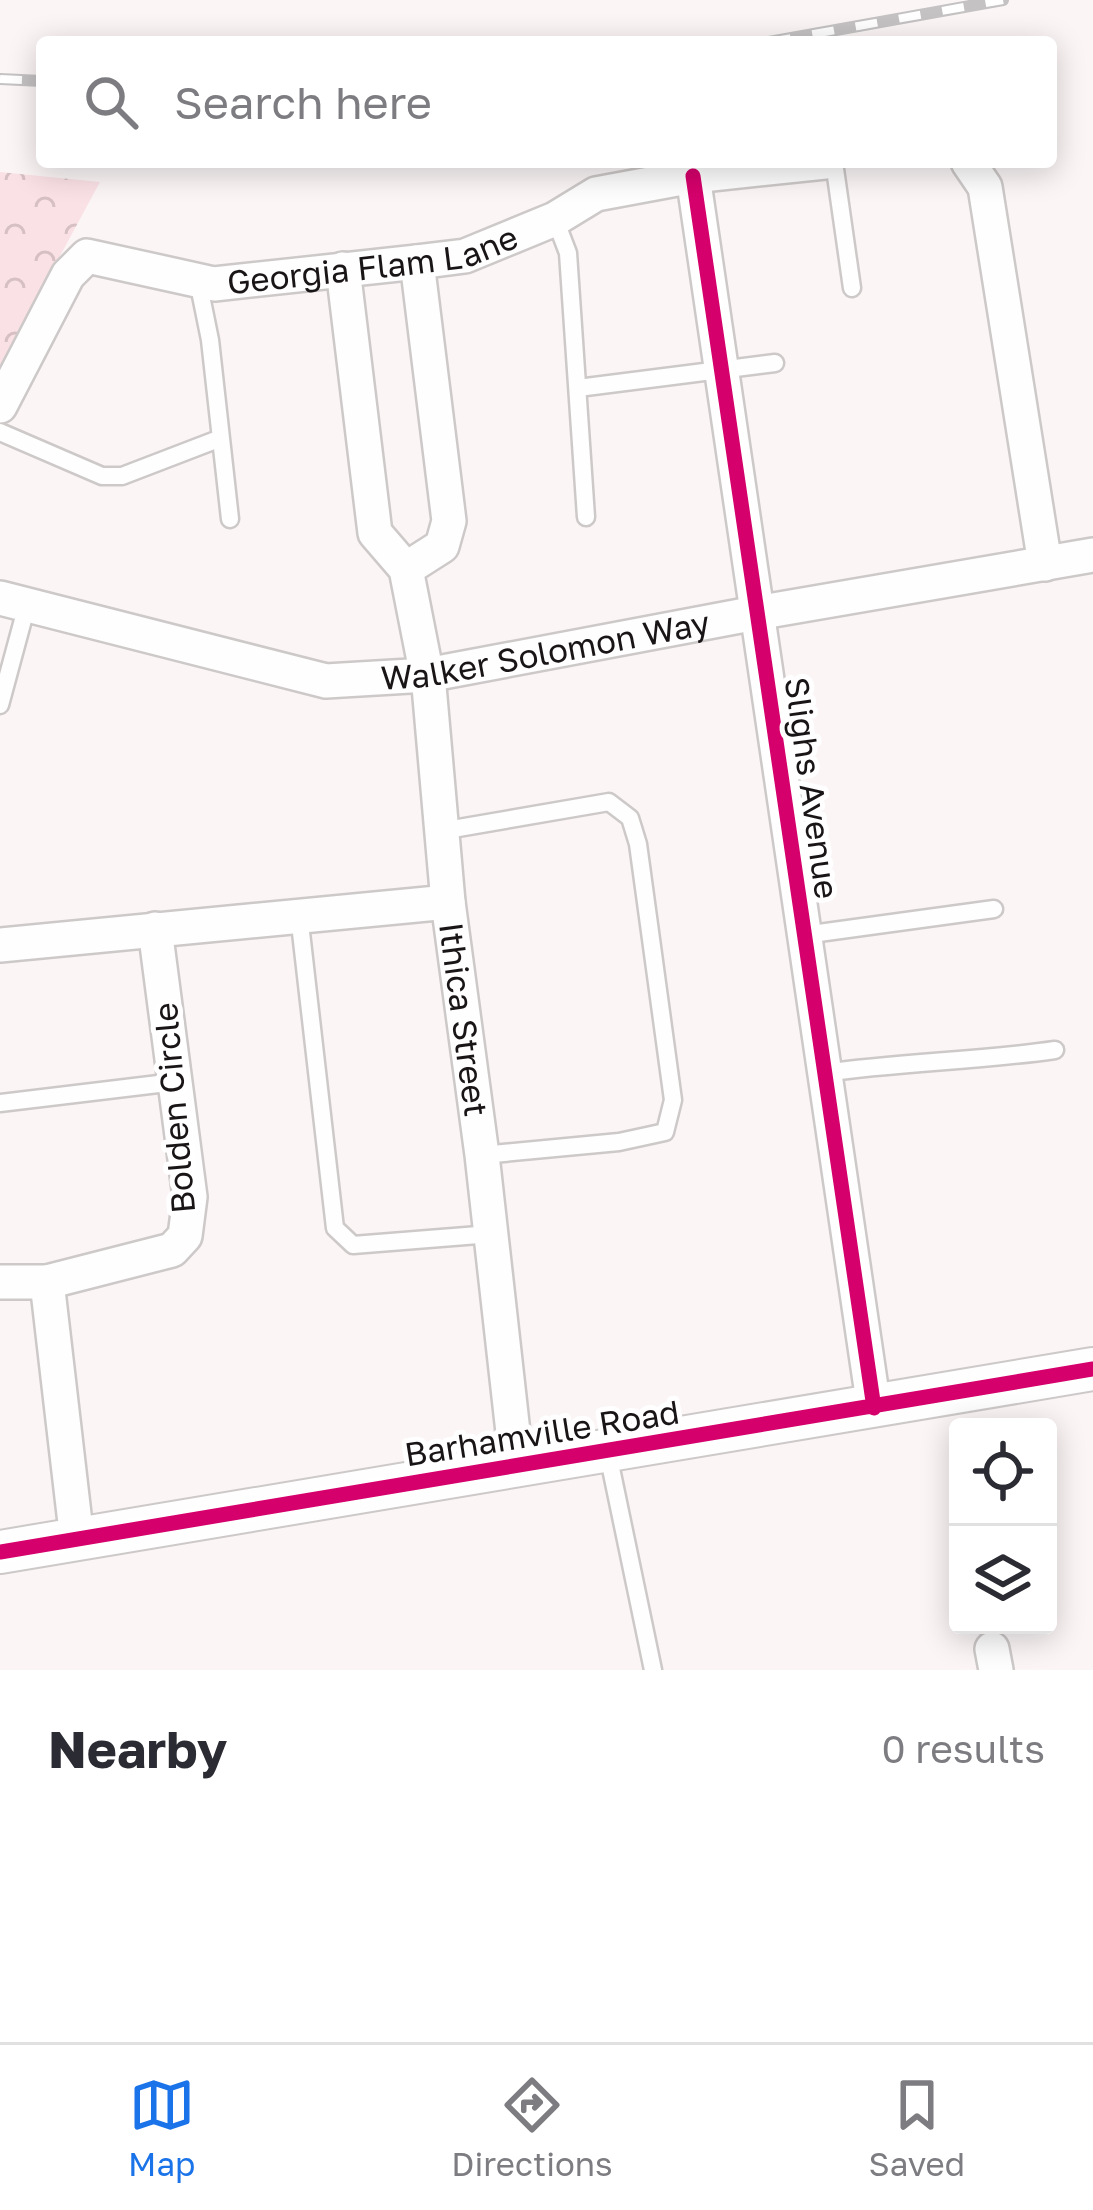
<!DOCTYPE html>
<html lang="en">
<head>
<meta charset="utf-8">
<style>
	:root { --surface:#fff; --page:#f7f7f7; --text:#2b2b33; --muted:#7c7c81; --line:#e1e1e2; --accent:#1a73e8 }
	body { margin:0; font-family:"Golos Text",sans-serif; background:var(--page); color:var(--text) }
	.controls { position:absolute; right:36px; bottom:36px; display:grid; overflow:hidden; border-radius:12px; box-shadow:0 6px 30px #0003 }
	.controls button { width:108px; height:108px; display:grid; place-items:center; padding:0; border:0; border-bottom:3px solid var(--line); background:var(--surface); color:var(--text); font:60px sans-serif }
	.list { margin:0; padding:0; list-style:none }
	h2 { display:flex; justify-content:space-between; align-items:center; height:156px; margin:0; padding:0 48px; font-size:51px }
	h2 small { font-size:39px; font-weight:400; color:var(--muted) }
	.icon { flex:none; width:66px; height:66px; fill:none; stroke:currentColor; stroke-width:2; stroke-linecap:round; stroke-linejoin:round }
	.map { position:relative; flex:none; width:1093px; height:1670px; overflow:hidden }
	.search { position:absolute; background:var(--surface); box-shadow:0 6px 30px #0003; left:36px; right:36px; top:36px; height:132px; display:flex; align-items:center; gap:30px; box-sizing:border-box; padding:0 42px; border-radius:12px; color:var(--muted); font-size:45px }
	.sheet { height:372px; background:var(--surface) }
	nav { display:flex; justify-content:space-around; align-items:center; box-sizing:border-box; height:168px; border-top:3px solid var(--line); background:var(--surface); font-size:33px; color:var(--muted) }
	nav a { display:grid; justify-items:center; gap:6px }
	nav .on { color:var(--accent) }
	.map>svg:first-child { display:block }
	.park { fill:url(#park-crowns) }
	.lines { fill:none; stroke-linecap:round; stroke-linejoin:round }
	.service-casing { stroke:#cec9c9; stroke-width:21 }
	.minor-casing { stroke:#cec9c9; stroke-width:38 }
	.tertiary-casing { stroke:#cec9c9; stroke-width:46 }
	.service { stroke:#fefefe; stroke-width:16 }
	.minor { stroke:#fefefe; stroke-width:33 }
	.tertiary { stroke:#fefefe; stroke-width:42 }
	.rail-casing { stroke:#c4c2c2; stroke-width:12 }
	.rail { stroke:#fff; stroke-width:8; stroke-dasharray:22; stroke-linecap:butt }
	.cycleway-casing { stroke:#fff; stroke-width:22 }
	.cycleway { stroke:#d6006c; stroke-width:15 }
	.labels { text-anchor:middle; stroke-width:10; stroke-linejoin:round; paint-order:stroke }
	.street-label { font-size:33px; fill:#191415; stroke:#fff }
</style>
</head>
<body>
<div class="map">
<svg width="1093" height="1670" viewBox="0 0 1093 1670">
	<defs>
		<pattern id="park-crowns" width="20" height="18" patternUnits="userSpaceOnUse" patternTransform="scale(3)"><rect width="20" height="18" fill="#fae1e5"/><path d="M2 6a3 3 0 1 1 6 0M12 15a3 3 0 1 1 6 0" fill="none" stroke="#d6c0c4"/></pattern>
	</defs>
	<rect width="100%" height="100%" fill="#fbf5f6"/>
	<!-- park -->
	<path class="park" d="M0 172 100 182 0 367Z"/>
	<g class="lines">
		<!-- service casing -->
		<g class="service-casing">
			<path id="service" d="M834 162 852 288
				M555 219 568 253 586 517
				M198 281 210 340 230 519
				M578 388 775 363
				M0 432 102 476H122L221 438
				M0 705 27 605
				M441 831 609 802 630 818 638 844 673 1100 665 1132 619 1142 482 1155
				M299 915 335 1228 353 1245 491 1234
				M804 935 994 909
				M824 1073C901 1062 978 1061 1055 1050
				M0 1103 175 1082
				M608 1454 653 1670"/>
		</g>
		<!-- minor casing -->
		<g class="minor-casing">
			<g id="minor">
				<path d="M968 162 985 187 1045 564"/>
				<path d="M693 176 874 1408"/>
				<path id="s1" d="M343 269 375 533 406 569 429 686 448 902 482 1155 517 1468"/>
				<path id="s2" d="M0 406 68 275 87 256 214 284 417 262 465 256 555 219 596 194 693 176 825 162"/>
				<path d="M406 569 442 546 449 521 417 262"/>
				<path id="s3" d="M0 598 326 681 427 675 756 613 1093 555"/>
				<path d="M0 945 448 902"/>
				<path d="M0 1282H47L172 1250 185 1236 190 1197 155 929"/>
				<path d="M47 1282 77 1540"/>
				<path d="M992 1649 996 1670"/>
			</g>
		</g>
		<!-- tertiary casing -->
		<g class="tertiary-casing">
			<path id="tertiary" d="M0 1552 1093 1369"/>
		</g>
		<!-- service -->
		<use href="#service" class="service"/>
		<!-- minor -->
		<use href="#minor" class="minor"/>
		<!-- tertiary -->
		<use href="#tertiary" class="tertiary"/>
		<!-- rail casing -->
		<g class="rail-casing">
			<path id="rail" d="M769 42 1003 0
				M0 79 42 81"/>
		</g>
		<!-- rail -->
		<use href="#rail" class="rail"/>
		<!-- cycleway casing -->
		<g class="cycleway-casing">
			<path id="cycleway" d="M693 176 874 1408
				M0 1552 1093 1369"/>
		</g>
		<!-- cycleway -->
		<use href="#cycleway" class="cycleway"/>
	</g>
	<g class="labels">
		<!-- street labels -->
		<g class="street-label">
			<text dy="12" stroke="none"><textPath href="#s2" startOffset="465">Georgia Flam Lane</textPath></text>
			<text dy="12" stroke="none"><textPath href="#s3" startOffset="558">Walker Solomon Way</textPath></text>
			<text transform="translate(812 788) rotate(82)" y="12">Slighs Avenue</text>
			<text dy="12" stroke="none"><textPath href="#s1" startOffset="768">Ithica Street</textPath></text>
			<text transform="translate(174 1108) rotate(-95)" y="12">Bolden Circle</text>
			<text transform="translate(542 1433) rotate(-9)" y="12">Barhamville Road</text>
		</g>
	</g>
</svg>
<div class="controls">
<button><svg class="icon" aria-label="locate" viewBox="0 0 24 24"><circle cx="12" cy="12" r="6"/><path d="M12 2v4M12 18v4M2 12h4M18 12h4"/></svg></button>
<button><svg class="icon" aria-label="layers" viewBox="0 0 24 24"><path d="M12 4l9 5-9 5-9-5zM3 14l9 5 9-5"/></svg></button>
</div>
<div class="search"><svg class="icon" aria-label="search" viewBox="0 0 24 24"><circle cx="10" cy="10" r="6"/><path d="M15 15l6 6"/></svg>Search here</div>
</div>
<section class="sheet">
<h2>Nearby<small>0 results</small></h2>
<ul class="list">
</ul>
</section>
<nav>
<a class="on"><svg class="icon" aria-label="map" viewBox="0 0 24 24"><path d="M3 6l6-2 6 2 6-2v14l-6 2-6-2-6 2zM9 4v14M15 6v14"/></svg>Map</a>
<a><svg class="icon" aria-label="directions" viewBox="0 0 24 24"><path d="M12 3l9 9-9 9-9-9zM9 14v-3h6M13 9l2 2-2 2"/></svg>Directions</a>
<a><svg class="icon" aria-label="saved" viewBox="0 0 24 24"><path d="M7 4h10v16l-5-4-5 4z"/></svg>Saved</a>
</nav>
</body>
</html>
